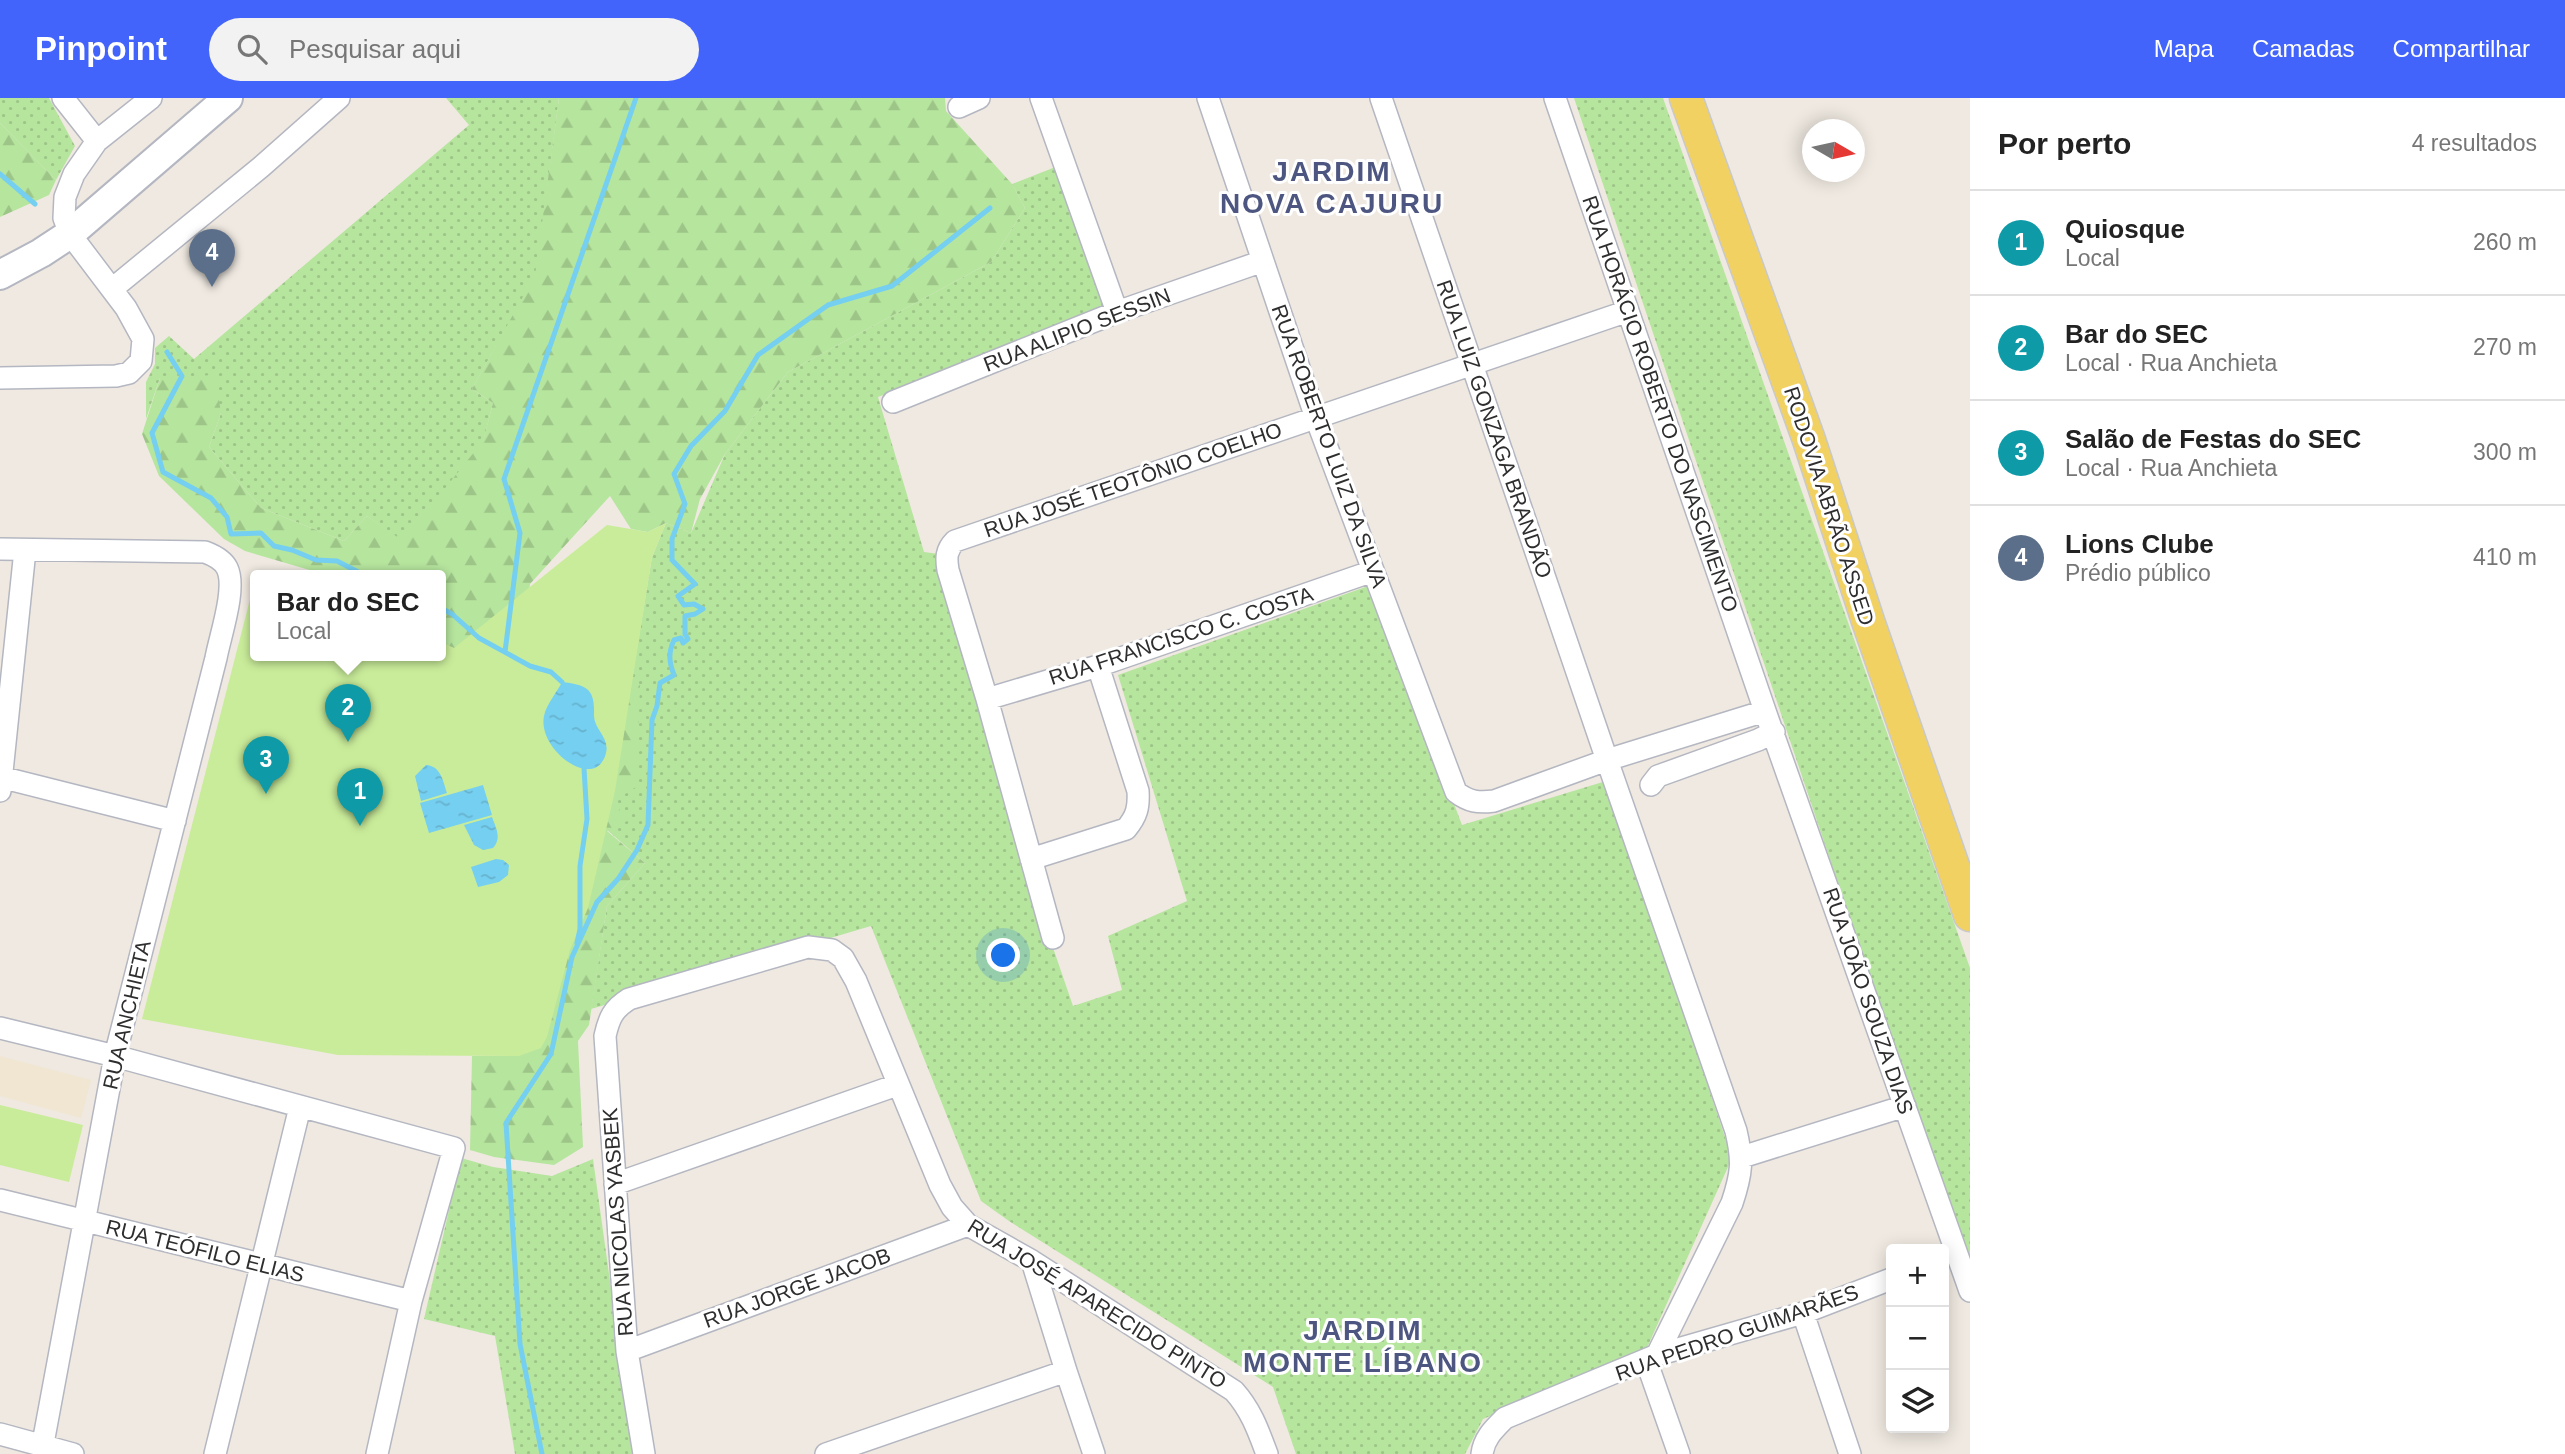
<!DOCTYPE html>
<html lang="pt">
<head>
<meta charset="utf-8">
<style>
	:root { --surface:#fff; --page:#f2f2f2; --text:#222; --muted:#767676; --line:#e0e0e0; --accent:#4264fb }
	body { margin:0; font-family:Arial,sans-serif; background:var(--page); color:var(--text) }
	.controls { position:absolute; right:21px; bottom:21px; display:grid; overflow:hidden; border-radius:7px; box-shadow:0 4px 18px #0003 }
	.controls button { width:63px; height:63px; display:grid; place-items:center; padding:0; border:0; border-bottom:2px solid var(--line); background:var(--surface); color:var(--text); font:35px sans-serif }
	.compass { position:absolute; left:1802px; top:21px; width:63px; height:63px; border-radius:50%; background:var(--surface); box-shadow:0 4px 18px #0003; rotate:99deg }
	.you { position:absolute; left:1004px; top:858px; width:24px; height:24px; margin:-18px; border:5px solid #fff; border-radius:50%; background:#1a73e8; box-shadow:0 0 0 10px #1a73e833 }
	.badge { display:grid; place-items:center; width:46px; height:46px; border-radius:50%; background:var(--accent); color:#fff; font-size:23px; font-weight:700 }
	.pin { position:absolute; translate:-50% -58px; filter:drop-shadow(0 2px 4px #0008) }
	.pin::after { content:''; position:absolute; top:37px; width:24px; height:21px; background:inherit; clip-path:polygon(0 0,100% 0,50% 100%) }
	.popup { position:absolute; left:250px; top:472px; width:196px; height:91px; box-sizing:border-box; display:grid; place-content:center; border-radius:7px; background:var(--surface); filter:drop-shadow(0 2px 5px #0005); font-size:23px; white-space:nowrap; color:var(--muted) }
	.popup b { font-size:26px; color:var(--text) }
	.popup::after { content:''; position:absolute; left:50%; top:100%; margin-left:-14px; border:14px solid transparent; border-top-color:var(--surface) }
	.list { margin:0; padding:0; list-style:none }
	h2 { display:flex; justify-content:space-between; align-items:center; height:91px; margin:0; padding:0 28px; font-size:30px }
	h2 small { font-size:23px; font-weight:400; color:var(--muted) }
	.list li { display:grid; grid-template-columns:46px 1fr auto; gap:21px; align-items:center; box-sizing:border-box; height:105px; padding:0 28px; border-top:2px solid var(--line) }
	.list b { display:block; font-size:26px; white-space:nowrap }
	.list p { margin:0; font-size:23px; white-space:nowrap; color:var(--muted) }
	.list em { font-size:23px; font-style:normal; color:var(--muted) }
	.icon { flex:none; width:38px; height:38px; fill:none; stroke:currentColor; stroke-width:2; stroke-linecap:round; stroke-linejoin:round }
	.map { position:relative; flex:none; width:1970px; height:1356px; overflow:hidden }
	header { display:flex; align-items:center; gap:42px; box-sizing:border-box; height:98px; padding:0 35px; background:var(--accent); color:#fff }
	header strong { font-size:33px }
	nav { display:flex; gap:38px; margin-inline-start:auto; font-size:24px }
	.search { width:490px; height:63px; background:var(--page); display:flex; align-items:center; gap:18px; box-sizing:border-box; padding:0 24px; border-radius:38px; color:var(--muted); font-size:26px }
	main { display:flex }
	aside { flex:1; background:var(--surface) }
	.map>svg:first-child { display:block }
	.education { fill:#f0e6d1 }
	.grass { fill:url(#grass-dots) }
	.forest { fill:url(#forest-firs) }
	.pitch { fill:#c9ec9a }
	.water { fill:url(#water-ripples) }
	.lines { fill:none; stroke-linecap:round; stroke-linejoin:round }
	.stream { stroke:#75cff0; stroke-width:5 }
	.minor-casing { stroke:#b4b7c1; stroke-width:24 }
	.secondary-casing { stroke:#b4b7c1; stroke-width:32 }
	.primary-casing { stroke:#c9c9c9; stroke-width:35 }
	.minor { stroke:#fff; stroke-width:21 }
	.secondary { stroke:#fff; stroke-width:28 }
	.primary { stroke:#f2d163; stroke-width:32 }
	.labels { text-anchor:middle; stroke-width:6; stroke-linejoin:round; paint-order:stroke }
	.street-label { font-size:21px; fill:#2e2e2e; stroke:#fff }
	.district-label { font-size:28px; font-weight:bold; letter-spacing:2px; fill:#4d5680; stroke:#fff }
</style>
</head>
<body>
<header>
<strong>Pinpoint</strong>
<div class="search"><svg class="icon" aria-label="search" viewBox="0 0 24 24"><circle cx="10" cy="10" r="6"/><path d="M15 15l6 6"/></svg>Pesquisar aqui</div>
<nav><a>Mapa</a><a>Camadas</a><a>Compartilhar</a></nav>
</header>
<main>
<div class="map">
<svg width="1970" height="1356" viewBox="0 0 1970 1356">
	<defs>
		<pattern id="grass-dots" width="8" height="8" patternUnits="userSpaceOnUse" patternTransform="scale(1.75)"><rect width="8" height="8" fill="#b6e59e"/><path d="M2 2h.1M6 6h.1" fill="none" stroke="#9dc588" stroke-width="1.8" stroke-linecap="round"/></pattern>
		<pattern id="forest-firs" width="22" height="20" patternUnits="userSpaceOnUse" patternTransform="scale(1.75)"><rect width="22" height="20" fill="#b6e59e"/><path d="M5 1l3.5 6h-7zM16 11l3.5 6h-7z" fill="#9dc588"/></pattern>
		<pattern id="water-ripples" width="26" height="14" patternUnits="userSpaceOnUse" patternTransform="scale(1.75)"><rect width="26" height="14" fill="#75cff0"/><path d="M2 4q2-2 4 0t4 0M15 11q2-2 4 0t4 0" fill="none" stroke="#66b2ce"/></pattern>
	</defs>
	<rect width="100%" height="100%" fill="#efe9e1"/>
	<!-- education -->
	<path class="education" d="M0 958 91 982 81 1020 0 998Z"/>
	<!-- grass -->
	<path class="grass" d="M0 0H49L75 48 56 82 0 25Z
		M446 0H559L536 177 472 291 493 305 483 344 403 444 367 418 344 443 261 410 209 349 221 315 160 280 146 321V284L155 266V250L169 238 194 261 469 27Z
		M1574 0H1663L1970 870V1178Z
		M1058 68 1106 197 1102 215 878 299 924 454 939 456 1026 771 1073 908 1122 892 1108 838 1187 803 1118 577 1371 487 1462 727 1606 683 1732 1060 1646 1252 1483 1321 1465 1356H1296L1273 1289 1009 1123 981 1103 871 828 591 911 607 808 645 765 607 732 639 587H631L652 459 666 425 691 435 725 356 788 274 991 164 1025 110 1012 86Z
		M461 1060 493 1069 552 1078 593 1061 634 1356H515L495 1238 424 1221Z"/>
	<!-- forest -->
	<path class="forest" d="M559 0H945L946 13 1012 86 1025 110 991 164 788 274 725 356 700 401 691 435 666 425 648 434 631 431 610 398 530 486 523 542 530 568 441 547V478H330L245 453 224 441 159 378 142 336 160 280 215 277 221 315 209 349 261 410 344 443 367 418 403 443 483 343 493 305 472 291 535 177Z
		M0 25 56 82 49 97 0 119Z
		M619 586 640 587 636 689 614 703 627 723 607 733 645 765 607 808 589 927 578 943 583 1049 554 1067 494 1059 470 1052 472 958H519Z"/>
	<!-- pitch -->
	<path class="pitch" d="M666 425 652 459 615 693 588 810 570 852 547 939 541 950 519 958 338 957 142 921 255 482V558H441V544L454 550 607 427 648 434Z
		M0 1007 83 1027 69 1084 0 1067Z"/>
	<!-- water -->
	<path class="water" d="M562 584C586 587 595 590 594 616 593 631 610 639 606 655 596 695 537 652 544 618 546 607 557 594 562 584Z
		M426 667C441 668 443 683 447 695L421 703 415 678Z
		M483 687 492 717 429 735 420 705Z
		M492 719C496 730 502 740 493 750L483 752 474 747 464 727Z
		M496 761 503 762 509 767 508 777 499 784 478 789 471 769Z"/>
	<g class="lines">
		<!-- stream -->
		<path class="stream" d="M0 76 35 106
			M167 254 182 278 152 335 163 374 211 400 227 419 231 436 261 435 274 448 292 452 316 462 337 463 366 478
			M441 510 452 516 479 540 530 568 551 574 562 584
			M505 554 520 435 504 381 636 0
			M577 845 580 831V768L587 721 584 670
			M542 1356 520 1246 506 1025 551 956 572 859 597 804 618 781 637 752 648 727 652 622 657 608 660 585 674 577C669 564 668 555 674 542L681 540 683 545 688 541 685 536V518L695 516 703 511 694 506 684 507 678 498 695 486 672 462V441L685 406 674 376 691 348 725 313 758 257 828 207 892 188 990 110"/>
		<!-- minor casing -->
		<g class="minor-casing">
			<path id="minor" d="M63 0 97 43
				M1041 0 1117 214
				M1208 0 1316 320 1456 694C1469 704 1478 705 1494 703L1607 662 1765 613
				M1381 0 1607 662 1736 1033C1743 1063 1742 1075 1732 1105L1657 1257
				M1555 0 1765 613 1970 1193
				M959 9 979 0
				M112 191 261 69 339 0
				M0 280 116 278 129 275 141 263 143 241 126 210 70 136 64 120 65 99 74 76 97 43 151 0
				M893 304 1117 214 1263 163
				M0 451 205 454C213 457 223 462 227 470 237 490 220 538 216 560L115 958 41 1356
				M987 601 1098 568 1373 473
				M0 679 175 723
				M1651 687 1658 678 1758 642 1774 634
				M0 693 25 452
				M1031 761 1126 731C1137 718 1139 709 1138 693L1098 568
				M1053 840 987 601 948 472C946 460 946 452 955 443L1628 213
				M0 930 115 958 454 1050 411 1203 377 1356
				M1742 1059 1905 1008
				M615 1086 897 987
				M0 1102 411 1203
				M1032 1163 1066 1273 1094 1356
				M1803 1215 1850 1356
				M627 1253 968 1127
				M1646 1262 1679 1356
				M0 1336 73 1356
				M215 1356 300 1009
				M644 1356 627 1253 605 938C609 920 613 911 629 901L808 849 832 852 843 860 856 883 940 1087 952 1109 968 1127 1032 1163 1234 1293C1251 1312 1258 1332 1267 1356
				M826 1356 1066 1273
				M1482 1356C1484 1340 1494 1331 1505 1320L1657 1257 1803 1215 1891 1181"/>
		</g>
		<!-- secondary casing -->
		<g class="secondary-casing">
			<path id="secondary" d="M0 177 41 155 70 136 228 0"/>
		</g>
		<!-- primary casing -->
		<g class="primary-casing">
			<path id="primary" d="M1686 0 1809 342 1868 523 1970 817"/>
		</g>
		<!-- minor -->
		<use href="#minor" class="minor"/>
		<!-- secondary -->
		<use href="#secondary" class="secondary"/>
		<!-- primary -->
		<use href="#primary" class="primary"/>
	</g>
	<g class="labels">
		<!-- street labels -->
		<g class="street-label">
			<text transform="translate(1077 232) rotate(-21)" y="7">RUA ALIPIO SESSIN</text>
			<text transform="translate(1660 306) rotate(71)" y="7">RUA HORÁCIO ROBERTO DO NASCIMENTO</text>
			<text transform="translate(1494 331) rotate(71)" y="7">RUA LUIZ GONZAGA BRANDÃO</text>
			<text transform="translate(1329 348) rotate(70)" y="7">RUA ROBERTO LUIZ DA SILVA</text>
			<text transform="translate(1133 382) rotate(-19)" y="7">RUA JOSÉ TEOTÔNIO COELHO</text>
			<text transform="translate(1829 408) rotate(72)" y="7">RODOVIA ABRÃO ASSED</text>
			<text transform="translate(1181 538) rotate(-18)" y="7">RUA FRANCISCO C. COSTA</text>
			<text transform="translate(1868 903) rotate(71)" y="7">RUA JOÃO SOUZA DIAS</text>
			<text transform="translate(127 917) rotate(-77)" y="7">RUA ANCHIETA</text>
			<text transform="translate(618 1124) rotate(-94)" y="7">RUA NICOLAS YASBEK</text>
			<text transform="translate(205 1153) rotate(14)" y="7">RUA TEÓFILO ELIAS</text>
			<text transform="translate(797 1190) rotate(-20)" y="7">RUA JORGE JACOB</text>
			<text transform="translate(1097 1206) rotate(32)" y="7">RUA JOSÉ APARECIDO PINTO</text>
			<text transform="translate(1737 1235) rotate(-19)" y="7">RUA PEDRO GUIMARÃES</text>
		</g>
		<!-- district labels -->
		<g class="district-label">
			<text x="1332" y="83">JARDIM<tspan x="1332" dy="32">NOVA CAJURU</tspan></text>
			<text x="1363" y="1242">JARDIM<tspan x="1363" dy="32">MONTE LÍBANO</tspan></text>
		</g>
	</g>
</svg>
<div class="controls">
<button>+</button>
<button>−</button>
<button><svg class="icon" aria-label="layers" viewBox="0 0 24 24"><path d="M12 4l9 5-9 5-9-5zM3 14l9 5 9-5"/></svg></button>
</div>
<svg class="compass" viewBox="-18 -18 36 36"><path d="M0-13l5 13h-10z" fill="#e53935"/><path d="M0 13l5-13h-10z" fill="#767676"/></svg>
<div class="you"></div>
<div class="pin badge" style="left:360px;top:728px;background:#0f9aa8">1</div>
<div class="pin badge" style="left:348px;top:644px;background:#0f9aa8">2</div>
<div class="popup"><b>Bar do SEC</b>Local</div>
<div class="pin badge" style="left:266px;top:696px;background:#0f9aa8">3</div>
<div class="pin badge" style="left:212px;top:189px;background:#5c6f8a">4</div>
</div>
<aside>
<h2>Por perto<small>4 resultados</small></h2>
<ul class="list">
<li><span class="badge" style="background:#0f9aa8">1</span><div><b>Quiosque</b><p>Local</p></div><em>260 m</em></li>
<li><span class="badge" style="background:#0f9aa8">2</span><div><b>Bar do SEC</b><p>Local · Rua Anchieta</p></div><em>270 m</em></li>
<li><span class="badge" style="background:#0f9aa8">3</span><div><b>Salão de Festas do SEC</b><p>Local · Rua Anchieta</p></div><em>300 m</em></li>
<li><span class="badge" style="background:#5c6f8a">4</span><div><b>Lions Clube</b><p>Prédio público</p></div><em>410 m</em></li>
</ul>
</aside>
</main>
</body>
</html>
